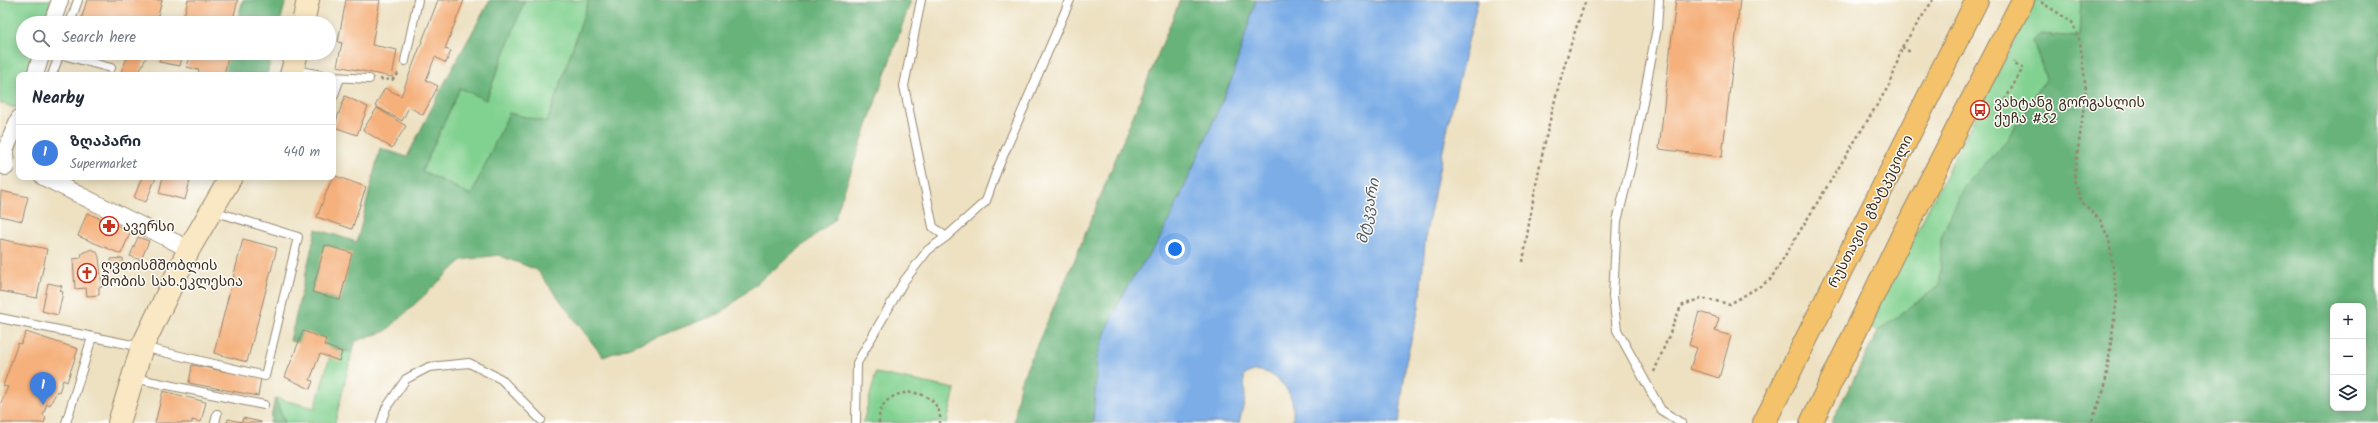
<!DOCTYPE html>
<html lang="en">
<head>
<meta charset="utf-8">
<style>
	:root { --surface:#fff; --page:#f2f2f3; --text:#1f2937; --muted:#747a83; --line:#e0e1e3; --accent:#c8321e }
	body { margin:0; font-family:Kalam,"Noto Sans Georgian",sans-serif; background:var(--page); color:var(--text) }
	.controls { position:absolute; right:12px; bottom:12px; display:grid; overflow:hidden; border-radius:8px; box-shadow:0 2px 10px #0003 }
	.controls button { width:36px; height:36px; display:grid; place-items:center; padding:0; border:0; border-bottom:1px solid var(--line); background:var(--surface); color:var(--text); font:20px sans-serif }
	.you { position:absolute; left:1175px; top:249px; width:14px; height:14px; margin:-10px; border:3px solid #fff; border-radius:50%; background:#1a73e8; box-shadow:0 0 0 6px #1a73e833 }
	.badge { display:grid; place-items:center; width:26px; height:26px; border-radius:50%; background:var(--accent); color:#fff; font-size:13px; font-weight:700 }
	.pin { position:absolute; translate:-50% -33px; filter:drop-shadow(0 1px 2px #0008) }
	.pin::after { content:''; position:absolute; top:21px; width:14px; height:12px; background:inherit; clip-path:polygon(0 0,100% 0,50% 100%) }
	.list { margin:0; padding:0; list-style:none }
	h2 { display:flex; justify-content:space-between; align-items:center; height:52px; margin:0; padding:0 16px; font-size:17px }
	h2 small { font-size:13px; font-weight:400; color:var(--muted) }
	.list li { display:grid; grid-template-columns:26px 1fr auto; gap:12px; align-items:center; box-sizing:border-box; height:56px; padding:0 16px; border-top:1px solid var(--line) }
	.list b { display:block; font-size:15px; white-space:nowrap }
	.list p { margin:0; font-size:13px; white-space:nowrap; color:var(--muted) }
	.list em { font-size:13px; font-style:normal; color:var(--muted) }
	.icon { flex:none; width:22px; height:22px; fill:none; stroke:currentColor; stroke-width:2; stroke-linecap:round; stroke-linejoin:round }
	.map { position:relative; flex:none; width:2378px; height:423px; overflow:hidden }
	.search { position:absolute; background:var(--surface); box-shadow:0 2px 10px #0003; left:16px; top:16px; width:320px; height:44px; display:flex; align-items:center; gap:10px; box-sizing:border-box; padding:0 14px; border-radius:22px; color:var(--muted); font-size:15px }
	.panel { position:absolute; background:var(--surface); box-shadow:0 2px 10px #0003; left:16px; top:72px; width:320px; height:108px; border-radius:8px }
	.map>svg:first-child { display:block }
	.green { fill:#81d190; stroke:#5e7e57 }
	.forest { fill:#68b37a; stroke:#526e4c; fill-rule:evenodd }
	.water { fill:#7bade7; stroke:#5b6c82 }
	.building { fill:#f5b07b }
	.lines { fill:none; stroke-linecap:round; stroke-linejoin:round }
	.service-casing { stroke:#948670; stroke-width:10 }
	.minor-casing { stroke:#948670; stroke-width:18 }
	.secondary-casing { stroke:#948670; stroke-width:24 }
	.trunk-casing { stroke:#948670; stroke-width:24 }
	.path { stroke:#948670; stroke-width:2.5; stroke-dasharray:3 3; stroke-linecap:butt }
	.service { stroke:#fff; stroke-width:8 }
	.minor { stroke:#fff; stroke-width:16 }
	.secondary { stroke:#fae7c3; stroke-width:22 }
	.trunk { stroke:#f3c26a; stroke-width:22 }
	.labels { text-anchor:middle; stroke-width:3; stroke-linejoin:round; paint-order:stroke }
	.poi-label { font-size:14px; fill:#3b2a1e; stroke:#fdfcf7; text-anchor:start }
	.street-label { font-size:14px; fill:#3b2a1e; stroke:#fdfcf7 }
	.water-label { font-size:15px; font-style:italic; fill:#515864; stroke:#fdfcf7 }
</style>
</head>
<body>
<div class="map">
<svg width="2378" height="423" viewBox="0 0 2378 423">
	<rect width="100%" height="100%" fill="#fdfcf7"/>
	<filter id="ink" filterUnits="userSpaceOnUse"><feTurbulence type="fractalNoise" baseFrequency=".025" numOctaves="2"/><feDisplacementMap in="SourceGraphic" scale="8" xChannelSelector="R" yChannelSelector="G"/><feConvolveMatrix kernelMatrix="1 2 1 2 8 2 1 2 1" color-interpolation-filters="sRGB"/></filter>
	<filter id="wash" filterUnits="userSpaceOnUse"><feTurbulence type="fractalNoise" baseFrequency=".012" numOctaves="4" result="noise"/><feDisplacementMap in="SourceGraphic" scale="16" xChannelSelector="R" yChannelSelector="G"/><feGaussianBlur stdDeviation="0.9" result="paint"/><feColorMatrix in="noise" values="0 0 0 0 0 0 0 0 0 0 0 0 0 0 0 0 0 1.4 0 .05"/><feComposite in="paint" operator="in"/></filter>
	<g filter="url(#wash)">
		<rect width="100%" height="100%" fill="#ede1c2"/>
		<!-- green -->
		<path class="green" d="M0 0H52L44 23H23V53H34L27 75H19V99L16 108 0 103Z
			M525 0H589L547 123 509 113 471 195 422 171 460 88 486 100Z
			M2035 0H2081L2079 37 2040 34 2033 41 2046 78 2006 141 1963 188 1941 238 1940 285 1878 331 1869 325Z
			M332 349 352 352 335 423H285L275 398 315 408Z
			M876 373 955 389 947 423H863Z"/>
		<!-- forest -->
		<path class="forest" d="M243 0H286L280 23H236Z
			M490 0H525L486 100 460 88 422 171 471 195 509 113 547 122 589 0H911L834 220 721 313 603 357 537 270 498 255 462 260 386 331 356 341 352 352 290 341 316 229 357 242 380 148 407 157 447 78Z
			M1180 0H1256L1231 81 1180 197 1159 240 1128 285 1093 413V423H1014L1020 383 1075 259Z
			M2081 0H2378V423H1831L1878 331 1940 285 1941 238 1963 188 2006 141 2046 78 2033 41 2040 34 2079 37ZM2333 306H2363V408H2333Z
			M227 53H272L267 75H221Z
			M275 398 285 423H270Z"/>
		<!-- water -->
		<path class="water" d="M1256 0H1478L1450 116 1426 233 1419 308 1406 361 1399 423H1293C1293 415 1294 405 1291 398 1285 381 1261 361 1244 376L1245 399 1239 423H1093L1097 358 1108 325 1128 285 1159 240 1180 197 1231 81Z"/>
		<g id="blocks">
			<!-- building -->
			<path class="building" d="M87 0H162L156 23H80Z
				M188 0H238L232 23H182Z
				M346 0H380L372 45 397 50 392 77 337 66 342 43 338 42Z
				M438 0H464L445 49 451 51 446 63 435 57 426 80 438 86 423 115 409 107 402 121 375 106 385 88 401 96Z
				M1676 0H1740L1722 157 1659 149Z
				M129 53H148L138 75H120Z
				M161 53H183L180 66 159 62Z
				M191 53H229L224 75H198L199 70 187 67Z
				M345 96 368 107 357 135 334 127Z
				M377 108 406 126 392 148 363 130Z
				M333 175 366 187 352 229 317 217Z
				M142 177H156L146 202 134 198Z
				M163 177H191L185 200 159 193Z
				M1 191 28 197 22 221 0 216Z
				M87 213 131 231 121 254 78 236Z
				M138 237 149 241 141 260 130 256Z
				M0 239 47 249 37 298 0 291Z
				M243 239 277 248 247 362 214 353Z
				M325 245 352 253 340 300 312 292Z
				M92 249 97 252 99 257 102 287H99V295L87 296 86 288 75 289 73 259 81 258 82 253Z
				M123 258 124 270 111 271V259Z
				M48 283 62 286 60 291 63 292 58 315 42 311Z
				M1699 312 1719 318 1715 331 1731 336 1719 378 1690 369 1697 348 1689 345Z
				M303 331 326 339 324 345 342 352 339 361 320 354 310 380 313 381 310 389 285 377Z
				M26 332 78 349 67 382 63 380 59 392 57 391 50 405 47 404 43 415 46 417 44 423H0V405L8 387 3 386 18 343 21 344Z
				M192 365 261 378 258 396 189 383Z
				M163 391 206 402 201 422 192 420V423H155Z
				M243 418 261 422V423H227L228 419 242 422Z"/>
		</g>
	</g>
	<g filter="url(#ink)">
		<use href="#blocks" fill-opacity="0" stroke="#948670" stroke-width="1"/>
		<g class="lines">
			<!-- service casing -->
			<g class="service-casing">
				<path id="service" d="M921 0 904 86 933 227 946 237
					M1659 0 1657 28 1631 165 1617 221 1613 296 1617 330 1661 410 1681 423
					M70 23 78 0
					M59 54 111 68
					M405 61 418 0
					M294 70 322 75
					M52 75 60 53
					M333 77 369 79
					M333 97 340 78
					M0 318 142 347 265 376 298 237 213 211
					M134 378 264 405
					M66 423 92 337
					M215 423 217 414
					M381 423 386 408 406 379 429 367 469 363 501 379 541 420
					M856 423 857 363 904 281 928 250 946 237 986 201 997 170 1070 0"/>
			</g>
			<!-- minor casing -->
			<g class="minor-casing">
				<path id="minor" d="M52 23 60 0
					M35 75 42 53
					M6 167 5 151 19 118
					M43 177 189 249"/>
			</g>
			<!-- secondary casing -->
			<g class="secondary-casing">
				<path id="secondary" d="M303 23 308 0
					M291 75 297 53
					M119 423 142 347 189 249 231 177"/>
			</g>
			<!-- trunk casing -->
			<g class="trunk-casing">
				<path id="trunk" d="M1764 423 1977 0
					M1811 423 1901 238 2023 0"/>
			</g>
			<!-- path -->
			<path class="path" d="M2041 2 2072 22 2080 41 2086 90 2074 180 2081 201 2100 220 2109 239 2117 298 2105 386 2091 423
				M1902 47 1912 53
				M380 79 392 80 400 72
				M2005 100 2023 68 2014 64 2015 62
				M1523 262C1536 174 1555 84 1586 0
				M1654 372 1681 306 1701 298 1730 304 1770 280 1891 82 1902 47 1933 0
				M879 423C876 382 944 383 940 423"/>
			<!-- service -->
			<use href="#service" class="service"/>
			<!-- minor -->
			<use href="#minor" class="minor"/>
			<!-- secondary -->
			<use href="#secondary" class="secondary"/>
			<!-- trunk -->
			<use href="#trunk" class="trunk"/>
		</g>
	</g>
	<!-- icons -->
	<defs>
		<g id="bus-ring" transform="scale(1)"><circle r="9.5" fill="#fdfcf7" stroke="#c8321e" stroke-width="1.5"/><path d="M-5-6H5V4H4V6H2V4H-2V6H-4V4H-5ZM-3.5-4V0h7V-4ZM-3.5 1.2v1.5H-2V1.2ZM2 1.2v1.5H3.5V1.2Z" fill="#c8321e"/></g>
		<g id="pharmacy-ring" transform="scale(1)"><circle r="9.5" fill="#fdfcf7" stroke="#c8321e" stroke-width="1.5"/><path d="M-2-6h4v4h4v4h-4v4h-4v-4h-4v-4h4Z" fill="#c8321e"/></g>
		<g id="church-ring" transform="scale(1)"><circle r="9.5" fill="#fdfcf7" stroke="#c8321e" stroke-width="1.5"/><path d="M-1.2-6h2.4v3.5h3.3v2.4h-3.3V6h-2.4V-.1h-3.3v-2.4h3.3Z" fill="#c8321e"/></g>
	</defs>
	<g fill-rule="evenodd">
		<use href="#bus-ring" x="1980" y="110"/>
		<use href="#pharmacy-ring" x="109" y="226"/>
		<use href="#church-ring" x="87" y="273"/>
	</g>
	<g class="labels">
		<!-- poi labels -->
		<g class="poi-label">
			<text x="1994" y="107">ვახტანგ გორგასლის<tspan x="1994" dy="16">ქუჩა #52</tspan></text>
			<text x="123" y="231">ავერსი</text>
			<text x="101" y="270">ღვთისმშობლის<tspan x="101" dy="16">შობის სახ.ეკლესია</tspan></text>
		</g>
		<!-- street labels -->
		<g class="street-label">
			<text transform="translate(1870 211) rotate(-63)" y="5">რუსთავის გზატკეცილი</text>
		</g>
		<!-- water labels -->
		<g class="water-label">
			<text transform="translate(1368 211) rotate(-79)" y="5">მტკვარი</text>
		</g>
	</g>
</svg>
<div class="controls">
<button>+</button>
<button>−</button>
<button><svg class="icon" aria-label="layers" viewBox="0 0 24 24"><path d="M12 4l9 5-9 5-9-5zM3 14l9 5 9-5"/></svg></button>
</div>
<div class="you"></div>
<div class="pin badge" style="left:43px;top:405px;background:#3f7fe0">1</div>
<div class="search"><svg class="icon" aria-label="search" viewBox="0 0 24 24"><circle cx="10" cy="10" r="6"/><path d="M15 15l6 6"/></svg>Search here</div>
<section class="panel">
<h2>Nearby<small></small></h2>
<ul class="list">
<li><span class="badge" style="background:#3f7fe0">1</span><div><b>ზღაპარი</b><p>Supermarket</p></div><em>440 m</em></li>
</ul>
</section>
</div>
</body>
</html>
